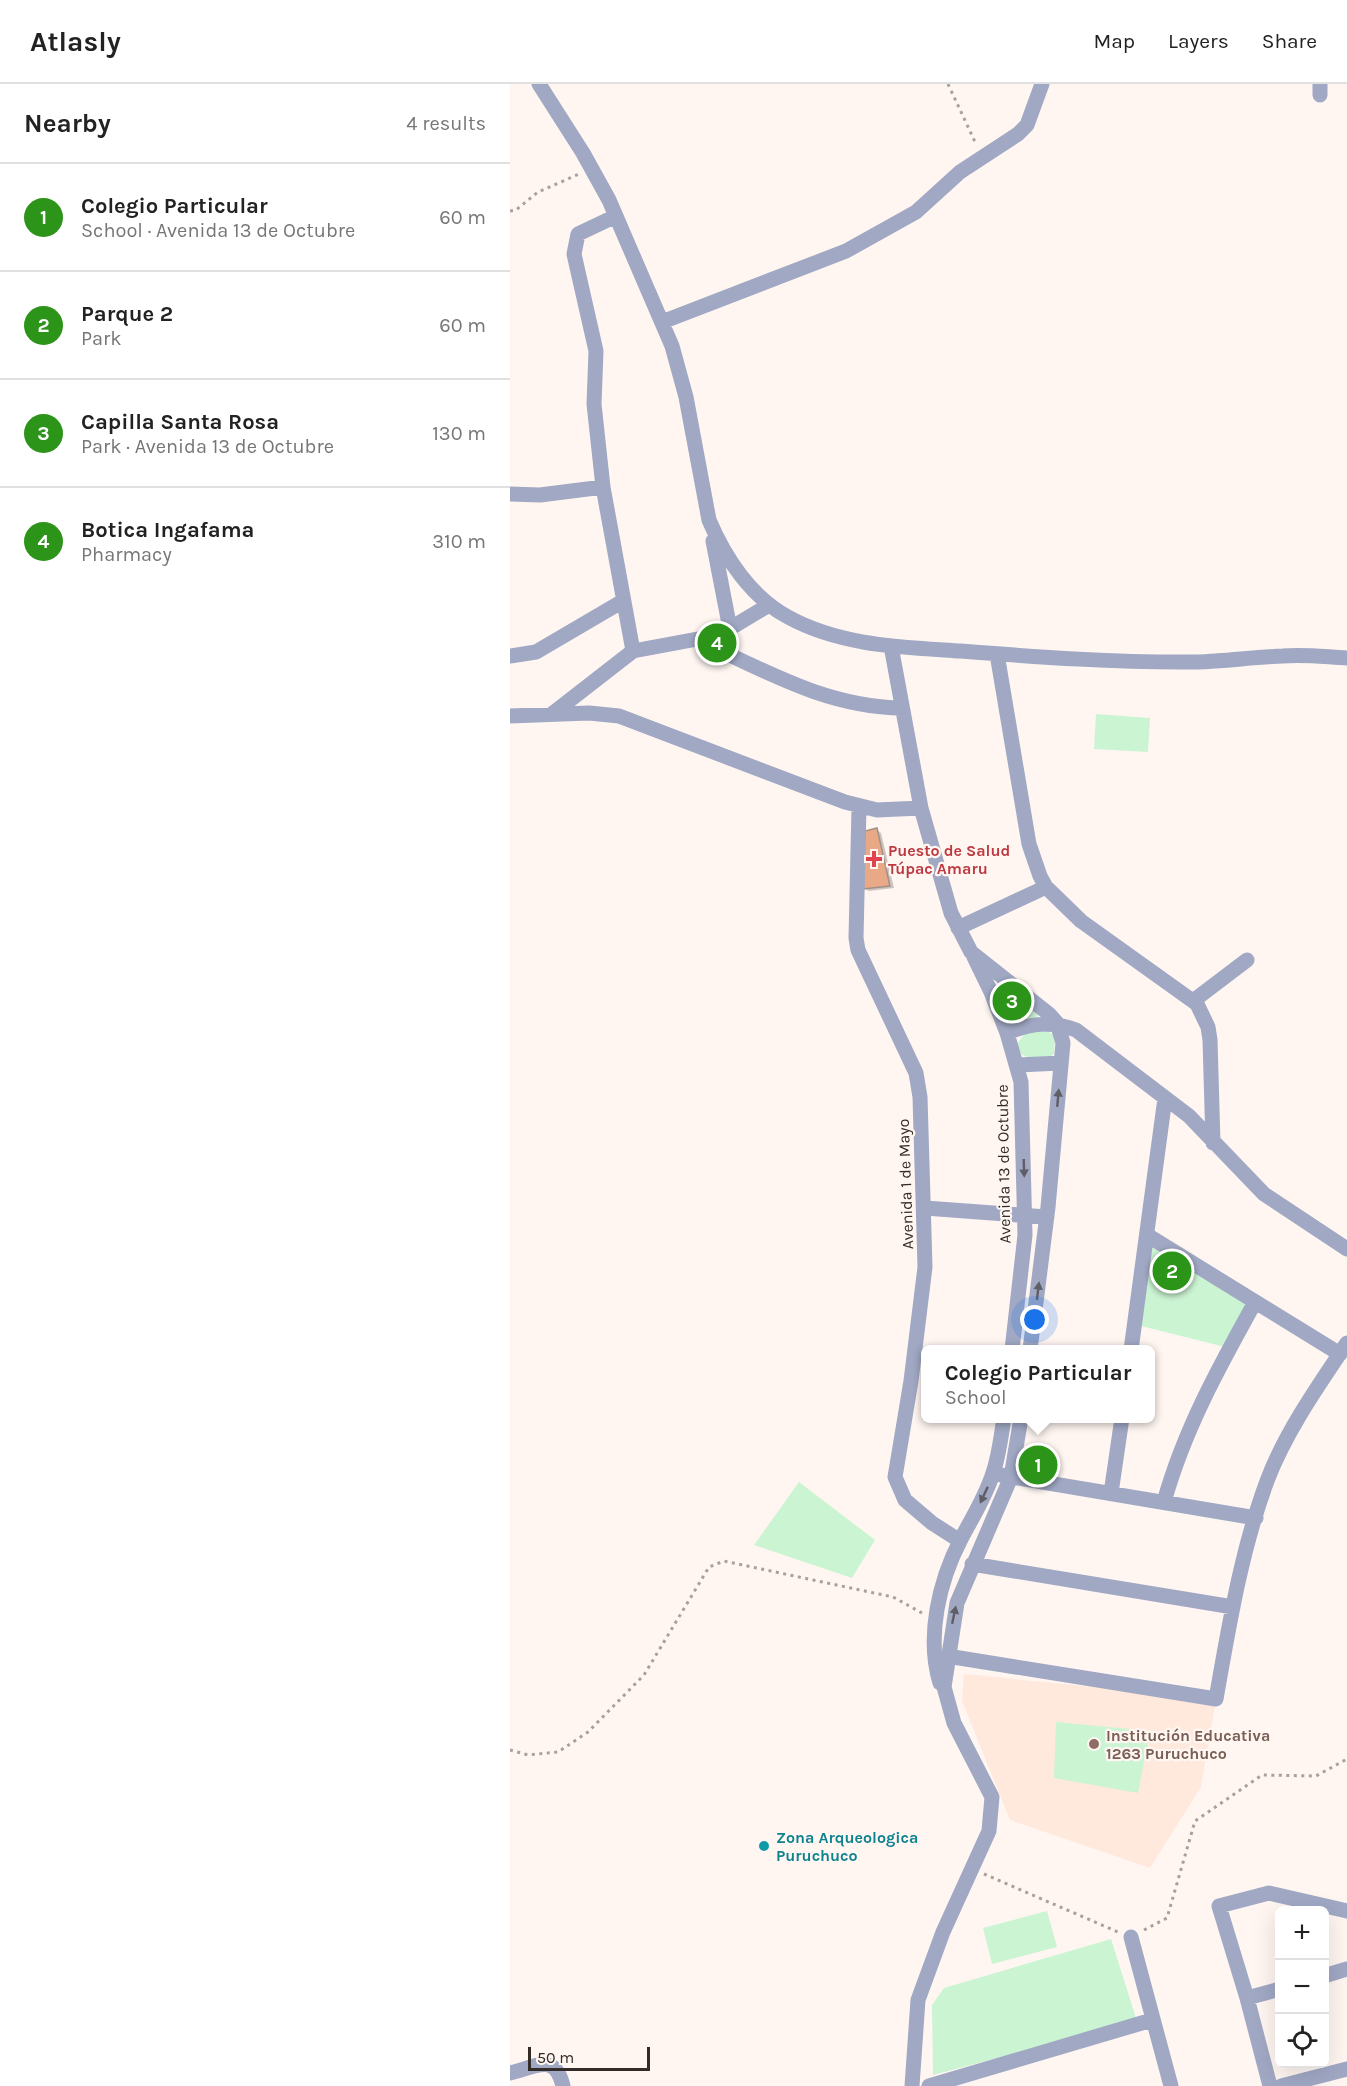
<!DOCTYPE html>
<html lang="en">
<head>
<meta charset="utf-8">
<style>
	:root { --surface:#fff; --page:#f6f6f6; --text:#222; --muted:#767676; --line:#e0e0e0; --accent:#2c9419 }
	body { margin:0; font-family:Karla,sans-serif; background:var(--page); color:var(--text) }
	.controls { position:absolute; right:18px; bottom:18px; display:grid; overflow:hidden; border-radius:9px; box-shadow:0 6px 24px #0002 }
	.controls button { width:54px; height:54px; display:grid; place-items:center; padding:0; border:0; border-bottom:2px solid var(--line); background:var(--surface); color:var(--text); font:30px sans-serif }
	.scale { position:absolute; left:18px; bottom:15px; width:122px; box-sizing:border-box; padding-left:6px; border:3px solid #332b27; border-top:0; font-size:16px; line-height:21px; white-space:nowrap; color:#332b27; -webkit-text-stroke:4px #fff6f2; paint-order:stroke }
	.you { position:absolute; left:525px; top:1236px; width:21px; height:21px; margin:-15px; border:4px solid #fff; border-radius:50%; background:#1a73e8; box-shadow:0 0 0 9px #1a73e833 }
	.badge { display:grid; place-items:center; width:39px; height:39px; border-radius:50%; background:var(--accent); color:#fff; font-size:20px; font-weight:700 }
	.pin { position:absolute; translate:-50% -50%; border:3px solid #fff; box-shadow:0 2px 6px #0006 }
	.popup { position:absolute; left:411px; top:1261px; width:234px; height:78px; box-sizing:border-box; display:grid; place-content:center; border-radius:9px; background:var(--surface); filter:drop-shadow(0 2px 4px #0005); font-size:20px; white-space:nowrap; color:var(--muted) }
	.popup b { font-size:22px; color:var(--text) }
	.popup::after { content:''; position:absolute; left:50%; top:100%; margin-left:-12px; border:12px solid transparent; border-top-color:var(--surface) }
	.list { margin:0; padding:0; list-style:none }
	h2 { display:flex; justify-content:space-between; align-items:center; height:78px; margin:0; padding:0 24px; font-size:26px }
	h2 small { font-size:20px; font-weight:400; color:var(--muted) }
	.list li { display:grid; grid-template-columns:39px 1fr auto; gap:18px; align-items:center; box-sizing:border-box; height:108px; padding:0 24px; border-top:2px solid var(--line) }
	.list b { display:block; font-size:22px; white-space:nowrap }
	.list p { margin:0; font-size:20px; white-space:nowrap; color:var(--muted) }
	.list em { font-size:20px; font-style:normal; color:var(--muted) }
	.icon { flex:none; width:33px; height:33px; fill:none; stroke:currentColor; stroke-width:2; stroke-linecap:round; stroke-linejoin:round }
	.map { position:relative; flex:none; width:837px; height:2002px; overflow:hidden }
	header { display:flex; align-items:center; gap:36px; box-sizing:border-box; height:84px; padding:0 30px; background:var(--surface); border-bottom:2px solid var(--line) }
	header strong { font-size:28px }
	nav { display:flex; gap:33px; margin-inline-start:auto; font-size:21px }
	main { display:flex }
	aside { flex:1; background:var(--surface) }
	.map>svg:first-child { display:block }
	.built { fill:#ffe8dc }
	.green { fill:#cbf4d3 }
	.shadow { fill:#0003 }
	.building { fill:#e9a886; stroke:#a28f86; stroke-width:1.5 }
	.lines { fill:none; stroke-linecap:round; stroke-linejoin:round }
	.path { stroke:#a8a09c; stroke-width:3; stroke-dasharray:3 4.5; stroke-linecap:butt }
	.minor { stroke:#a0a8c4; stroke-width:15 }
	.oneway { fill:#5f5d66 }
	.health-dot { fill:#e0444e; stroke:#fff6f2; stroke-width:2 }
	.education-dot { fill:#8d6e63; stroke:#fff6f2; stroke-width:2 }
	.culture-dot { fill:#0f9aa8; stroke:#fff6f2; stroke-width:2 }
	.labels { text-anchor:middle; stroke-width:4.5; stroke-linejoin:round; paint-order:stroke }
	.health-label { font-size:16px; font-weight:bold; fill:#be3a42; stroke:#fff6f2; text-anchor:start }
	.street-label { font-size:16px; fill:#332b27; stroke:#fff6f2 }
	.education-label { font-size:16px; font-weight:bold; fill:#785e54; stroke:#fff6f2; text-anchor:start }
	.culture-label { font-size:16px; font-weight:bold; fill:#0d838f; stroke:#fff6f2; text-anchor:start }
</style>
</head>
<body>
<header>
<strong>Atlasly</strong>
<nav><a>Map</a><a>Layers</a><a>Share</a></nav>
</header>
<main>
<aside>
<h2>Nearby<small>4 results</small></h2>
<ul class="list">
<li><span class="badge">1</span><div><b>Colegio Particular</b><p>School · Avenida 13 de Octubre</p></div><em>60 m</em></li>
<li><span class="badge">2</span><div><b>Parque 2</b><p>Park</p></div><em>60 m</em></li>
<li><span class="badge">3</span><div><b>Capilla Santa Rosa</b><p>Park · Avenida 13 de Octubre</p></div><em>130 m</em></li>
<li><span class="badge">4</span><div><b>Botica Ingafama</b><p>Pharmacy</p></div><em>310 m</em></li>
</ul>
</aside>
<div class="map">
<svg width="837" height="2002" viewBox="0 0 837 2002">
	<rect width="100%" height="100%" fill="#fff6f2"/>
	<!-- built -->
	<path class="built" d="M454 1590 706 1615 691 1703 640 1784 500 1736 452 1617Z"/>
	<!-- green -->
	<path class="green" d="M586 630 640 634 638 668 584 665Z
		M491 902 528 930 527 934 499 936 488 904Z
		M516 948H539L545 952 544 970C536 977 520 976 511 970L507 960Z
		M639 1157 739 1218 715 1263 627 1241Z
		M289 1398 365 1456 342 1494 244 1461Z
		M546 1638 640 1647 628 1709 544 1694Z
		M537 1827 547 1863 482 1880 473 1844Z
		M601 1855 627 1937 423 1991 422 1921 434 1904Z"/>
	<!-- shadow -->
	<path class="shadow" d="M367 746 371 749 384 804 359 807 355 805Z"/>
	<!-- building -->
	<path class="building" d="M367 744 380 802 353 805 355 747Z"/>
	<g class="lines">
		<!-- path -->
		<path class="path" d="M438 0 466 60
			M0 127 6 126 28 108 69 90
			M0 1666 18 1671 48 1668 78 1648 134 1591 199 1483 214 1477 383 1513 412 1529
			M474 1790 608 1848
			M634 1846 657 1834 685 1737 752 1691 806 1692 837 1675"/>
		<!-- minor -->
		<path class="minor" d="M29 0 73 69 99 116 162 262 176 313 199 436C215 474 241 513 278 533 331 562 391 563 451 567 527 573 610 579 687 578 716 577 745 573 773 572 794 570 816 573 837 574
			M810 11V0
			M106 132 68 150 64 170 86 267 84 320 93 403 123 567
			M152 238 336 167 406 128 450 88 508 50 517 41 532 0
			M0 410 30 411 93 403
			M203 457 220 545
			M188 556C256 587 316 623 392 624
			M381 562 411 724 441 829 461 868 539 930 547 939 553 959 538 1123 520 1266
			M487 570 519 760 530 792 536 803 571 837 687 920 698 943 700 956 703 1059
			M0 572 26 568 113 517
			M42 630 123 567 209 551 259 521
			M0 632 79 629 109 632 335 718 367 726 411 724
			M349 723 346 854 348 866 406 989 410 1013 415 1183 401 1297 385 1393 395 1416 422 1439 450 1457
			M448 844 536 803
			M464 873 481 908 497 949 511 998 515 1151 502 1266
			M683 917 737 876
			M497 949C521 939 542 937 566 946L679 1032 754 1110 837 1165
			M508 981 551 979
			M415 1124 537 1133
			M637 1151 830 1270
			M621 1266 655 1014
			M491 1391 746 1434
			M601 1409 612 1334
			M654 1418C674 1346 709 1283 745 1218
			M462 1480 723 1523
			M437 1572 706 1615C719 1542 731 1467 757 1397 775 1349 808 1302 837 1259
			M430 1599C416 1553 429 1497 451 1455 462 1434 476 1412 483 1389 489 1372 491 1352 494 1334
			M621 1853 661 2002
			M814 1892 837 1885
			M737 1914 770 1905
			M0 1989C26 1983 45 1968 53 2002
			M402 2002 408 1916 433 1848 479 1747 482 1713 444 1639 434 1603 447 1519 501 1393 511 1334
			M419 2002 642 1936
			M760 2002 737 1914 709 1822 759 1809 837 1827
			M771 2002 837 1985"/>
	</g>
	<!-- one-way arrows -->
	<defs><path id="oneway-solid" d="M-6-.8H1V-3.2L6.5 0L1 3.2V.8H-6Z" transform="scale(1.5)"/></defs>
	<g class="oneway">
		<use href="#oneway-solid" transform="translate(548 1014) rotate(-85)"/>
		<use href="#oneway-solid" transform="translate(514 1084) rotate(88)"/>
		<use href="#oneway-solid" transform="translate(528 1207) rotate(-83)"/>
		<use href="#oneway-solid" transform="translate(474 1411) rotate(115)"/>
		<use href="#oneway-solid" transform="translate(444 1531) rotate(-78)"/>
	</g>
	<!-- markers -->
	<path class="health-dot" d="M361 766h6v6h6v6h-6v6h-6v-6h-6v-6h6z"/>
	<circle class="education-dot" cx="584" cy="1660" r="6"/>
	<circle class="culture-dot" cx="254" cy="1762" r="6"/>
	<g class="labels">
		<!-- health labels -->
		<g class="health-label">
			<text x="378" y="772">Puesto de Salud<tspan x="378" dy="18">Túpac Amaru</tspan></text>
		</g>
		<!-- street labels -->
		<g class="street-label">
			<text transform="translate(493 1080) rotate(-91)" y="6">Avenida 13 de Octubre</text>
			<text transform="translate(395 1100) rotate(-92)" y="6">Avenida 1 de Mayo</text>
		</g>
		<!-- education labels -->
		<g class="education-label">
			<text x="596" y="1657">Institución Educativa<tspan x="596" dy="18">1263 Puruchuco</tspan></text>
		</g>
		<!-- culture labels -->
		<g class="culture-label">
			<text x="266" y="1759">Zona Arqueologica<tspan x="266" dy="18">Puruchuco</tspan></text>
		</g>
	</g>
</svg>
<div class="controls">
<button>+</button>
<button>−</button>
<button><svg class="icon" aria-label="locate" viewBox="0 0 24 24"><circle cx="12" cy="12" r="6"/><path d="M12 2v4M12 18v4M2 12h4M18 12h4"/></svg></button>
</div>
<div class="scale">50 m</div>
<div class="you"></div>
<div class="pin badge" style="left:528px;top:1381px">1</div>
<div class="popup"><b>Colegio Particular</b>School</div>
<div class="pin badge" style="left:662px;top:1187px">2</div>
<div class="pin badge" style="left:502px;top:917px">3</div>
<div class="pin badge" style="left:207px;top:559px">4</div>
</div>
</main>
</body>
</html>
